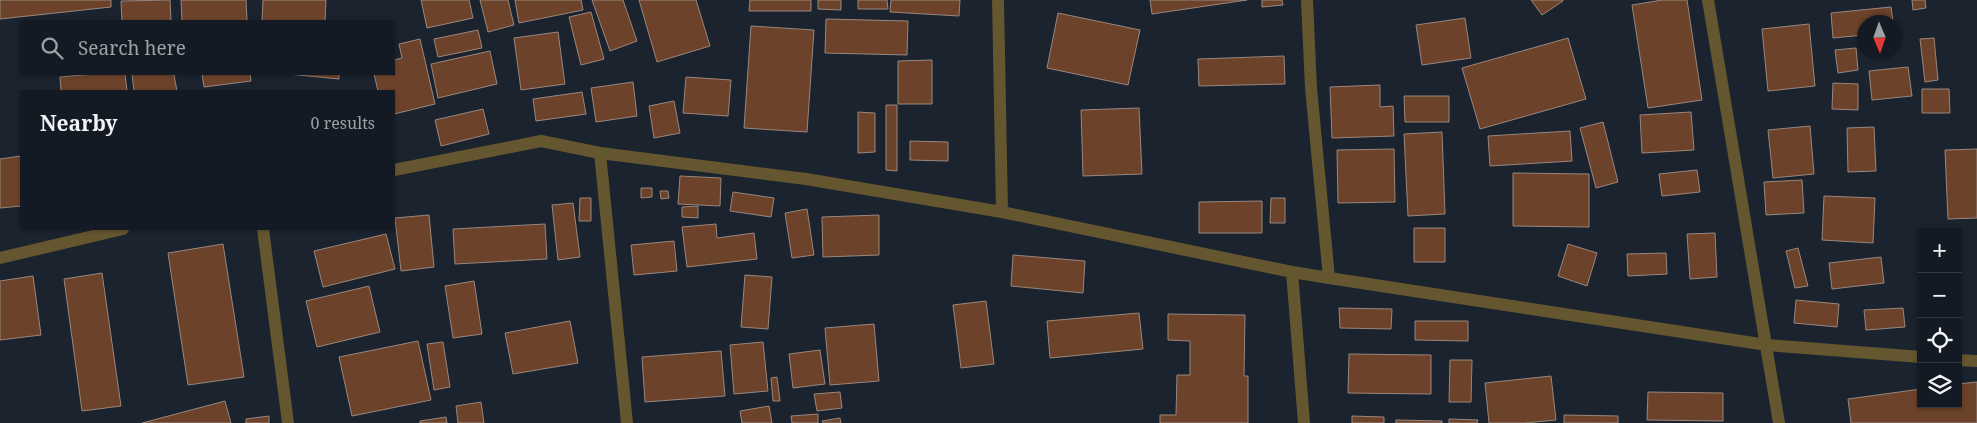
<!DOCTYPE html>
<html lang="en">
<head>
<meta charset="utf-8">
<style>
	:root { --surface:#141a23; --page:#212730; --text:#f1f3f6; --muted:#9da1a6; --line:#333841 }
	body { margin:0; font-family:"Noto Serif",serif; background:var(--page); color:var(--text) }
	.controls { position:absolute; right:15px; bottom:15px; display:grid; overflow:hidden; border-radius:0px; box-shadow:0 1px 4px #0004 }
	.controls button { width:45px; height:45px; display:grid; place-items:center; padding:0; border:0; border-bottom:1px solid var(--line); background:var(--surface); color:var(--text); font:25px sans-serif }
	.compass { position:absolute; left:1857px; top:15px; width:45px; height:45px; border-radius:50%; background:var(--surface); box-shadow:0 1px 4px #0004; rotate:178deg }
	.list { margin:0; padding:0; list-style:none }
	h2 { display:flex; justify-content:space-between; align-items:center; height:65px; margin:0; padding:0 20px; font-size:21px }
	h2 small { font-size:16px; font-weight:400; color:var(--muted) }
	.icon { flex:none; width:28px; height:28px; fill:none; stroke:currentColor; stroke-width:2; stroke-linecap:round; stroke-linejoin:round }
	.map { position:relative; flex:none; width:1977px; height:423px; overflow:hidden }
	.search { position:absolute; background:var(--surface); box-shadow:0 1px 4px #0004; left:20px; top:20px; width:375px; height:55px; display:flex; align-items:center; gap:12px; box-sizing:border-box; padding:0 18px; border-radius:0px; color:var(--muted); font-size:19px }
	.panel { position:absolute; background:var(--surface); box-shadow:0 1px 4px #0004; left:20px; top:90px; width:375px; height:140px; border-radius:0px }
	.map>svg:first-child { display:block }
	.building { fill:#6c422a; stroke:#99877e }
	.lines { fill:none; stroke-linecap:round; stroke-linejoin:round }
	.minor { stroke:#64562f; stroke-width:12 }
</style>
</head>
<body>
<div class="map">
<svg width="1977" height="423" viewBox="0 0 1977 423">
	<rect width="100%" height="100%" fill="#1b232f"/>
	<!-- building -->
	<path class="building" d="M0 0H111V7L0 19Z
		M170 0 171 21H122L121 1Z
		M181 0H246L247 21H182Z
		M263 0H326L325 21H262Z
		M421 0H469L473 18 427 28Z
		M480 0H508L514 25 488 32Z
		M515 0H581L583 10 519 23Z
		M592 0H623L637 41 610 51Z
		M639 0H696L710 46 657 62Z
		M750 0H811V11H749Z
		M818 0H841V10L818 9Z
		M858 0H887L888 9H858Z
		M891 0H960L959 16 890 12Z
		M1150 0H1247L1152 14Z
		M1262 0H1282L1283 5 1262 7Z
		M1531 0H1563V1L1542 15Z
		M1662 0H1687L1702 100 1648 108 1632 5Z
		M1912 0H1925L1926 8 1913 10Z
		M1891 7 1893 22H1864V35L1833 38 1831 13Z
		M591 12 604 59 581 65 569 17Z
		M1058 13 1140 30 1128 85 1047 68Z
		M1465 18 1471 58 1422 65 1416 25Z
		M826 19 908 21 907 55 825 53Z
		M1809 24 1815 86 1768 91 1762 29Z
		M751 26 814 30 807 132 744 128Z
		M478 30 482 48 438 57 434 39Z
		M558 32 565 84 521 90 514 38Z
		M1568 38 1586 99 1480 129 1462 68Z
		M1934 38 1938 80 1925 82 1920 39Z
		M420 39 435 104 394 114V91H378L374 74H394V60L402 58 399 44Z
		M1856 48 1858 70 1838 73 1835 50Z
		M490 51 497 84 438 98 431 64Z
		M1284 56 1285 84 1199 86 1198 59Z
		M932 60V104H898V61Z
		M1908 67 1912 96 1872 100 1869 71Z
		M94 74H125L127 91H61L60 77Z
		M132 74H182L174 75 177 91H134Z
		M202 74H250L251 81 204 87Z
		M288 74H339V79Z
		M686 77 731 80 728 116 683 113Z
		M633 82 637 116 596 122 591 88Z
		M1833 83 1858 84V110L1832 109Z
		M1380 85V107L1393 106 1394 136 1332 138 1330 87Z
		M1922 89H1949L1950 113H1922Z
		M582 92 586 114 536 121 533 99Z
		M1404 96H1449V122H1405Z
		M674 101 680 133 654 138 649 106Z
		M886 105H897V171L886 170Z
		M1139 108 1142 174 1083 176 1081 110Z
		M483 109 489 134 441 146 435 120Z
		M858 112 875 113V152L858 153Z
		M1691 112 1694 150 1642 153 1640 115Z
		M1603 122 1618 182 1596 188 1580 128Z
		M1810 126 1814 174 1773 178 1768 130Z
		M1874 127 1876 171 1848 172 1847 128Z
		M1570 131 1572 161 1490 166 1488 136Z
		M1442 132 1445 214 1408 216 1404 134Z
		M910 141 948 142V161L910 160Z
		M1394 149 1395 202 1338 203 1337 150Z
		M1977 149V218L1948 219 1945 150Z
		M21 156V206L0 208V159Z
		M1697 170 1700 192 1662 196 1659 174Z
		M1513 173 1589 174V227L1513 226Z
		M680 176 721 178 720 206 678 204Z
		M1802 180 1804 213 1766 215 1764 182Z
		M641 188H652V197L641 198Z
		M660 191H668L669 198 661 199Z
		M733 192 774 198 771 217 730 211Z
		M1824 196 1875 198 1873 243 1822 240Z
		M580 198H591V221H579Z
		M1271 198H1285V223H1270Z
		M1262 201V233H1199V202Z
		M573 203 580 257 558 260 552 205Z
		M698 206V218L682 217V207Z
		M807 209 814 255 792 258 785 213Z
		M429 215 434 267 401 271 395 218Z
		M879 215V255L823 257 822 217Z
		M545 224 547 259 455 264 453 229Z
		M716 224 717 238 754 233 757 259 687 267 682 227Z
		M1414 228H1445V262H1414Z
		M1715 233 1717 277 1690 279 1687 234Z
		M386 234 395 269 323 287 314 251Z
		M674 241 677 271 634 275 631 245Z
		M223 244 244 377 188 385 168 253Z
		M1568 244 1597 253 1587 286 1558 276Z
		M1798 248 1808 286 1795 288 1786 251Z
		M1666 253 1667 274 1628 276 1627 254Z
		M1013 255 1085 261 1083 293 1011 286Z
		M1881 257 1884 283 1832 289 1829 263Z
		M102 273 121 406 82 411 64 279Z
		M745 275 772 277 768 329 741 327Z
		M33 276 41 335 0 340V281Z
		M474 281 482 334 453 338 445 286Z
		M369 286 380 332 317 347 306 301Z
		M1796 300 1839 304 1837 327 1794 323Z
		M986 301 994 364 961 368 953 305Z
		M1339 308 1392 309 1391 329 1340 328Z
		M1903 308 1905 327 1866 330 1864 310Z
		M1139 313 1143 349 1050 358 1047 321Z
		M1168 314 1245 315 1244 376H1248V423H1160V415H1176L1177 375H1190V341L1168 340Z
		M570 321 578 363 513 374 505 333Z
		M1415 321H1468V341L1415 340Z
		M874 324 879 381 830 385 825 328Z
		M418 341 431 400 352 416 339 357Z
		M443 342 450 387 434 390 427 344Z
		M763 342 768 391 734 394 730 345Z
		M820 350 825 384 793 388 789 354Z
		M721 351 725 396 645 402 642 357Z
		M1349 354 1431 355V394L1348 393Z
		M1450 360H1472L1471 402H1449Z
		M1551 376 1556 420 1525 423H1489L1485 383Z
		M777 377 780 401H773L771 378Z
		M1977 382V423H1851L1848 399 1921 389V404H1958V384Z
		M840 392 842 408 817 411 814 394Z
		M1648 392 1723 393V421L1647 420Z
		M225 401 231 423H142Z
		M481 402 484 423H458L456 406Z
		M769 406 772 423H742L740 411Z
		M818 414V423H792L791 416Z
		M1564 415 1618 416V423H1564Z
		M269 416V423H246V419Z
		M1352 416 1384 417V423H1352Z
		M446 417 447 423H420V421Z
		M840 418 841 423H823L822 421Z
		M1449 419 1478 420 1477 423H1449Z
		M1396 420 1442 421V423H1396Z"/>
	<g class="lines">
		<!-- minor -->
		<path class="minor" d="M998 0 1002 212
			M1307 0 1311 88 1329 278
			M1708 0 1779 423
			M600 153 627 423
			M394 170 541 141 600 153 806 179 1002 212 1292 272 1329 278 1767 345 1921 357
			M263 229 288 423
			M0 258 123 229
			M1292 272 1304 423
			M1958 360 1977 361"/>
	</g>
</svg>
<div class="controls">
<button>+</button>
<button>−</button>
<button><svg class="icon" aria-label="locate" viewBox="0 0 24 24"><circle cx="12" cy="12" r="6"/><path d="M12 2v4M12 18v4M2 12h4M18 12h4"/></svg></button>
<button><svg class="icon" aria-label="layers" viewBox="0 0 24 24"><path d="M12 4l9 5-9 5-9-5zM3 14l9 5 9-5"/></svg></button>
</div>
<svg class="compass" viewBox="-18 -18 36 36"><path d="M0-13l5 13h-10z" fill="#e53935"/><path d="M0 13l5-13h-10z" fill="#9da1a6"/></svg>
<div class="search"><svg class="icon" aria-label="search" viewBox="0 0 24 24"><circle cx="10" cy="10" r="6"/><path d="M15 15l6 6"/></svg>Search here</div>
<section class="panel">
<h2>Nearby<small>0 results</small></h2>
<ul class="list">
</ul>
</section>
</div>
</body>
</html>
